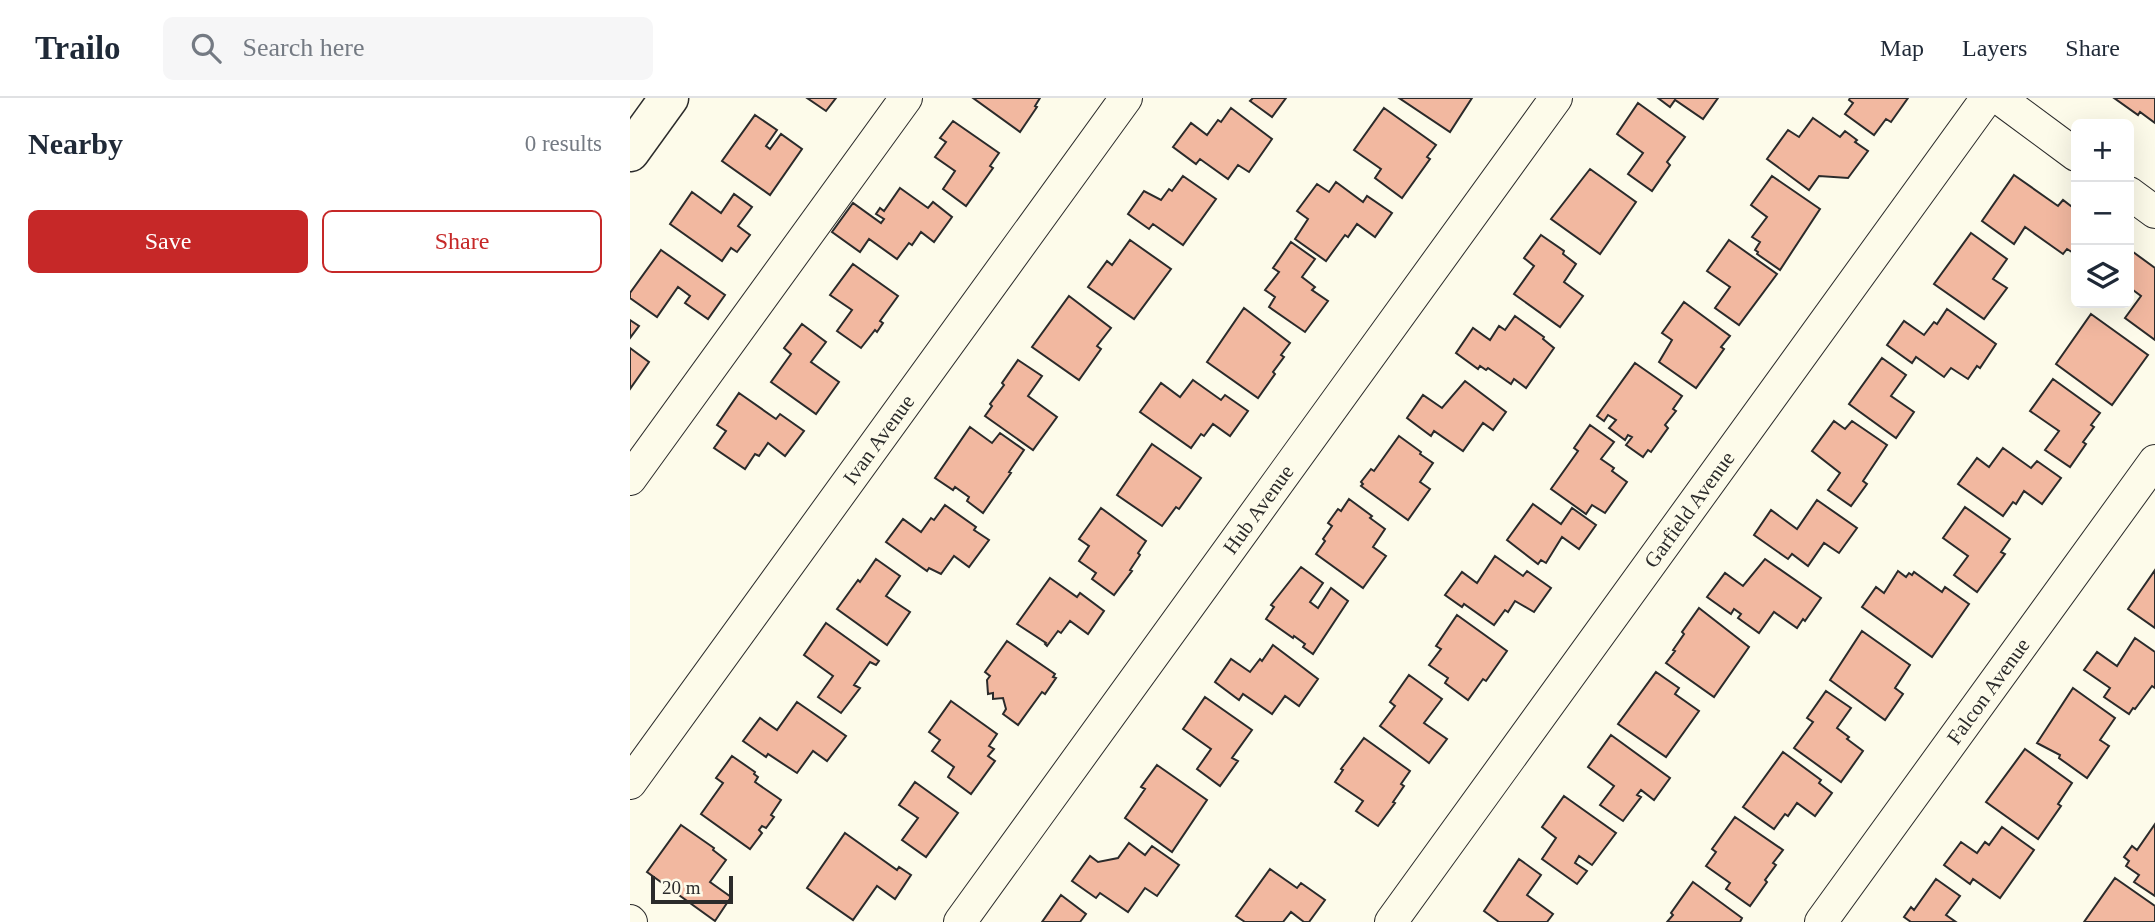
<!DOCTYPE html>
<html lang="en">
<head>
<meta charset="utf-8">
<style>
	:root { --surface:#fff; --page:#f6f6f7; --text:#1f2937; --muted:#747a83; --line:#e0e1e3; --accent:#c62828 }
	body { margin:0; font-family:Georgia,serif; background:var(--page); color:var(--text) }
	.controls { position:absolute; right:21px; top:21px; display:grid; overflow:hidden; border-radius:10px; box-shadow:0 7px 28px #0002 }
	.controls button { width:63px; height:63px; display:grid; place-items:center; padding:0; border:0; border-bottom:2px solid var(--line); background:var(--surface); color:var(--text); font:35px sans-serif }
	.scale { position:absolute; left:21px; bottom:18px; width:82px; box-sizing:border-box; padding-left:7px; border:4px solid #2b2b2b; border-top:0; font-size:19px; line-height:24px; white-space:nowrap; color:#2b2b2b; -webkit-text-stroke:5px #fdfbea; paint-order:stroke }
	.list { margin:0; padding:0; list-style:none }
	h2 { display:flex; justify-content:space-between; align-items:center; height:91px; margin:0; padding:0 28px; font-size:30px }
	h2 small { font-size:23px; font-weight:400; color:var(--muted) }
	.actions { display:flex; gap:14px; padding:21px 28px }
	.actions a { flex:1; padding:16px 0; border:2px solid var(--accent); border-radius:10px; text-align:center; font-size:24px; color:var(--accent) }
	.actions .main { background:var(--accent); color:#fff }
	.icon { flex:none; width:38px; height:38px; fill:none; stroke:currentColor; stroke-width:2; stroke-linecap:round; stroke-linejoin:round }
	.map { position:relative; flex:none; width:1525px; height:824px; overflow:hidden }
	header { display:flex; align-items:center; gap:42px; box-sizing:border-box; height:98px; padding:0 35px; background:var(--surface); border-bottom:2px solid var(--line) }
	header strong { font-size:33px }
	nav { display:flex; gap:38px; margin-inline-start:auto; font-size:24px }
	.search { width:490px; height:63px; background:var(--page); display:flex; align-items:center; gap:18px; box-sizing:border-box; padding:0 24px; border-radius:10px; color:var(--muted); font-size:26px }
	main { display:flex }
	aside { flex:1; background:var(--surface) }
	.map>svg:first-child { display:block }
	.building { fill:#f2b8a0; stroke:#2b2b2b; stroke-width:2 }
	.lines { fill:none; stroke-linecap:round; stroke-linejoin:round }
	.minor-casing { stroke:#2b2b2b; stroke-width:34 }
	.major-casing { stroke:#2b2b2b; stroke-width:41 }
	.minor { stroke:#fdfbea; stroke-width:32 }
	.major { stroke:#fdfbea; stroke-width:38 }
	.labels { text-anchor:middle; stroke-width:5; stroke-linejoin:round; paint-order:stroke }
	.street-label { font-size:21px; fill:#2b2b2b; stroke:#fdfbea }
</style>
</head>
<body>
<header>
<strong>Trailo</strong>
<div class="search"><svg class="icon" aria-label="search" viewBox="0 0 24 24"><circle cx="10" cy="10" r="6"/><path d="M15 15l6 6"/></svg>Search here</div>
<nav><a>Map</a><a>Layers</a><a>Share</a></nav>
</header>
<main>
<aside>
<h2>Nearby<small>0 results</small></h2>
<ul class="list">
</ul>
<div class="actions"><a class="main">Save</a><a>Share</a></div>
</aside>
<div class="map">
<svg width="1525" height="824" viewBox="0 0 1525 824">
	<rect width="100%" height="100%" fill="#fdfbea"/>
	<!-- building -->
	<path class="building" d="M177 0H206L196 13Z
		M343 0H410L405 8 407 9 390 34Z
		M623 0H656L642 19 620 3Z
		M769 0H842L820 34Z
		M1028 0H1088L1073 21 1045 2 1040 9Z
		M1220 0H1278L1261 24 1256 21 1244 37 1215 16 1223 5 1219 2Z
		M1484 0H1525V25L1510 14 1508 17Z
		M1008 5 1055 39 1037 64 1040 67 1022 93 998 76 1013 55 987 36Z
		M601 10 642 41 619 74 608 67 598 81 570 61 566 66 543 49 561 25 577 37 588 22 591 24Z
		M754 10 806 47 797 59 800 61 772 100 745 80 751 71 724 52Z
		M125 17 147 32 136 48 140 51 151 36 172 51 140 97 92 63Z
		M1183 20 1210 39 1215 33 1227 42 1225 44 1238 53 1218 80 1189 78 1179 92 1137 61 1158 32 1169 39Z
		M323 23 369 55 360 68 363 70 336 108 313 91 325 73 305 59 316 44 310 40Z
		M960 71 1006 104 970 156 921 121Z
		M1384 77 1428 108 1433 102 1446 112 1445 156 1437 151 1433 156 1395 129 1384 146 1352 123Z
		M553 78 586 101 553 147 523 126 519 131 498 116 514 93 531 102 539 91 542 93Z
		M1142 78 1190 111 1150 172 1127 156 1128 154 1125 152 1130 144 1122 139 1137 119 1121 107Z
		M706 84 733 104 737 98 762 115 745 139 727 126 718 139 715 137 696 163 665 141 678 121 667 113 687 86 699 94Z
		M270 90 298 110 303 104 322 119 304 144 291 134 282 147 279 145 267 161 239 141 230 154 202 134 223 105 251 125 254 121 246 116 250 110 254 113Z
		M62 94 91 115 104 96 122 109 108 128 120 137 107 154 101 150 92 163 40 126Z
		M1341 135 1377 161 1363 181 1377 190 1354 221 1304 186Z
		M911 137 934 153 933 156 946 166 934 184 953 198 930 229 884 196 904 168 894 160Z
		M500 142 541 171 504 221 458 189 477 163 482 167Z
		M1099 142 1147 176 1109 227 1085 210 1100 189 1077 173Z
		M661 144 685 161 672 179 685 189 682 192 698 203 675 234 639 209 645 199 635 192 649 174 643 170Z
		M1499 151 1525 170V242L1495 220 1511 198 1499 189Z
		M31 152 95 197 78 221 55 205 60 198 48 189 27 219 0 200V195Z
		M223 166 268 198 250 223 253 225 247 234 245 232 231 250 207 233 222 212 200 197Z
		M439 198 481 230 467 248 471 251 449 282 402 249Z
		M1054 204 1100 238 1091 249 1094 251 1066 290 1029 264 1042 242 1032 235Z
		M614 210 660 245 651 257 654 259 643 274 645 276 628 300 577 264Z
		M1317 211 1366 246 1350 270 1347 268 1338 281 1321 270 1314 279 1286 259 1282 265 1257 247 1274 223 1294 237 1304 224 1307 226Z
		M1461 216 1518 257 1482 307 1426 266Z
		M885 218 914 239 913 241 924 250 896 290 884 281 881 286 858 270 856 272 850 268 848 271 826 255 843 230 860 242 869 228 875 232Z
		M0 222 9 228 0 240Z
		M172 226 196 244 181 264 209 284 186 316 141 284 161 256 154 250Z
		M0 250 19 264 0 291Z
		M1252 260 1276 277 1261 298 1284 314 1266 340 1219 306Z
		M388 262 412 278 398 298 427 319 403 352 355 318 362 308 360 306 374 287 372 285Z
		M1005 265 1052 298 1043 311 1046 313 1035 327 1038 330 1021 354 1018 352 1013 359 996 347 1002 339 998 337 995 342 979 330 986 322 978 317 974 323 967 318Z
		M1423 281 1470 315 1461 327 1464 329 1453 344 1456 346 1440 369 1415 352 1429 333 1400 313Z
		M563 282 591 302 595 297 618 313 600 338 583 326 574 338 571 336 561 350 510 314 531 285 550 299Z
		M835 283 876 314 863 332 853 325 833 353 804 333 801 338 777 320 793 297 812 310Z
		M109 295 146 321 150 316 174 333 155 358 138 345 129 358 125 356 115 371 84 350 96 333 87 327Z
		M1204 323 1215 331 1222 323 1257 347 1233 383 1237 386 1221 408 1198 392 1210 375 1182 353Z
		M960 327 984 344 971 361 984 370 982 373 997 384 975 415 962 407 956 416 921 391 948 353 944 350Z
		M340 329 362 345 370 335 394 352 379 374 381 375 353 415 337 403 339 399 325 389 323 392 305 380Z
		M769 338 791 354 790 356 803 365 790 384 800 391 778 422 731 388 733 386 731 384 741 371 744 373Z
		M522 346 571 380 549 411 546 409 532 428 487 397Z
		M1373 350 1401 370 1407 363 1431 380 1412 406 1394 393 1386 406 1383 404 1373 418 1328 386 1347 360 1359 369Z
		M719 401 742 418 740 420 755 431 743 449 756 458 733 490 686 456 695 443 693 441 702 428 698 425 708 411 711 413Z
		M1187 402 1227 430 1209 455 1194 445 1178 468 1162 456 1158 461 1124 437 1141 412 1167 431Z
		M903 406 931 426 942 410 966 427 949 451 932 439 916 465 911 462 908 466 877 442Z
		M315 407 346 429 344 432 359 442 339 469 324 458 311 476 299 470 297 473 256 444 273 421 291 434 301 420 304 422Z
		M1335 409 1380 441 1371 454 1375 456 1347 494 1324 477 1338 458 1313 440Z
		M471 410 516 443 508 455 510 457 500 472 502 473 484 497 462 481 466 475 449 463 459 448 449 441Z
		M865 458 893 478 897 473 921 490 904 514 885 503 878 514 875 512 864 527 834 506 832 509 815 497 832 474 847 485Z
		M246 461 270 478 256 498 280 514 257 547 207 511 228 482 230 484Z
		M1135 461 1191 500 1175 523 1173 521 1167 530 1144 514 1129 535 1108 520 1111 516 1104 511 1101 516 1077 499 1095 475 1113 488Z
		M671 469 693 485 680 504 688 510 701 490 718 503 683 556 673 549 675 546 664 538 663 540 636 521 644 509 641 507Z
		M1525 472V530L1498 511Z
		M1268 473 1276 479 1279 475 1282 477 1284 474 1312 494 1315 489 1339 506 1302 559 1232 509 1246 489 1254 495Z
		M420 480 447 499 450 495 474 513 458 536 440 523 431 535 428 533 417 548 415 546 416 545 387 526Z
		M1069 510 1119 549 1084 599 1036 565 1045 553 1043 552 1054 536 1052 534Z
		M827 517 877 553 856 583 853 581 838 602 815 585 818 580 799 567 811 551 806 548Z
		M196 525 249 563 246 567 240 564 224 587 230 590 211 615 188 599 203 578 174 557Z
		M1232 533 1280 567 1265 590 1273 596 1255 622 1200 582Z
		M1505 540 1525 554V590L1522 588 1505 611 1503 610 1499 616 1474 599 1480 590 1454 572 1467 554 1487 568Z
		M377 543 425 576 423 579 426 580 415 596 412 594 388 627 373 616 376 611 373 600 363 601V595L358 596 357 582 360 578 355 574Z
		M643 547 688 581 669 608 655 598 642 616 613 596 609 602 585 584 601 561 620 574 630 561 632 563Z
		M1026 574 1049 590 1045 596 1069 613 1036 659 988 626Z
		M779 577 812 601 794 625 817 641 799 665 750 628 765 608 760 604Z
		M1443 590 1485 620 1470 642 1479 648 1457 680 1429 660 1430 657 1407 645Z
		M1196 593 1221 610 1207 630 1219 639 1217 641 1233 653 1211 684 1164 650 1183 624 1177 620Z
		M575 599 622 632 602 660 608 663 590 688 567 671 581 651 553 631Z
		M321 603 367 636 359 648 364 651 358 658 365 663 341 696 318 679 324 669 302 653 310 642 299 634Z
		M167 604 216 638 197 663 183 653 167 675 138 656 136 659 113 643 130 620 147 632Z
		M981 637 1040 680 1024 702 1011 692 1007 697 1011 699 993 723 970 707 984 688 958 669Z
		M734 640 780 673 771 686 774 688 763 704 765 705 748 728 726 713 733 703 705 684 713 672 711 671Z
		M1395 651 1442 685 1428 706 1431 708 1408 741 1356 704Z
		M1153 654 1191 682 1189 685 1202 695 1185 718 1167 705 1158 718 1155 716 1144 731 1113 709Z
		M102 658 125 674 124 676 128 679 125 684 151 702 141 717 144 719 136 730 132 728 129 732 132 735 120 751 71 716 93 685 86 680Z
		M527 667 577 702 542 754 495 720 515 691 511 689Z
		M285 684 328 715 296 759 272 742 288 720 269 707Z
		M934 698 986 735 962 767 949 758 945 765 957 773 947 786 912 761 926 740 912 729Z
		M1105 719 1153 752 1143 765 1146 767 1135 782 1137 784 1120 808 1096 791 1100 785 1076 768 1086 754 1082 751Z
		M1525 726V798L1504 784 1509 777 1496 768 1499 763 1494 759 1502 748 1507 752Z
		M51 727 84 750 83 752 96 762 80 784 101 799 85 823 17 774Z
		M1372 729 1404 752 1370 800 1343 781 1340 786 1314 767 1331 744 1347 755 1355 744 1359 747Z
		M215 735 267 772 269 769 281 777 265 801 247 788 223 822 177 790Z
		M499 745 515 757 522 748 549 767 527 798 515 790 498 814 470 795 466 800 442 783 460 758 468 764 488 760Z
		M889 761 911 777 897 797 923 816 917 824H869L854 813Z
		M640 771 667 790 671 785 695 802 679 824H674L661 814 653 824H615L606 818Z
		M1485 780 1525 808V824H1454Z
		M1306 781 1330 798 1316 817 1326 824H1281L1274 819 1281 809 1284 812Z
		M1063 784 1112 820 1110 824H1037L1043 817 1041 815Z
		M431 797 456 816 450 824H412Z"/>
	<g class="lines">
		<!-- minor casing -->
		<g class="minor-casing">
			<g id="minor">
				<path d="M1369 0 1446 57"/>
				<path d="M1499 95 1525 114"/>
				<path d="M0 381 276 0"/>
				<path id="s1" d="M0 685 496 0"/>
				<path d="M0 823 1 824"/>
				<path id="s2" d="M330 824 926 0"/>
				<path id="s3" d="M761 824 1357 0"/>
				<path id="s4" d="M1191 824 1525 363"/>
			</g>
		</g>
		<!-- major casing -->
		<g class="major-casing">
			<path id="major" d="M0 54 39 0"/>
		</g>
		<!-- minor -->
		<use href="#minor" class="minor"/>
		<!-- major -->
		<use href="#major" class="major"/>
	</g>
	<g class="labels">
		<!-- street labels -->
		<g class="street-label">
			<text dy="7" stroke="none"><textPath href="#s1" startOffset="424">Ivan Avenue</textPath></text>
			<text dy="7" stroke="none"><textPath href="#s2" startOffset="509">Hub Avenue</textPath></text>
			<text dy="7" stroke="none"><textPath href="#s3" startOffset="509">Garfield Avenue</textPath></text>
			<text dy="7" stroke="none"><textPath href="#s4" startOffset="285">Falcon Avenue</textPath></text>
		</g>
	</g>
</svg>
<div class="controls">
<button>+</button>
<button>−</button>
<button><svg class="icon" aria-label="layers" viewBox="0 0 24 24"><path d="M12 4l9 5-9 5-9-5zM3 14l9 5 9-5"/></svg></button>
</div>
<div class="scale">20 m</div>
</div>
</main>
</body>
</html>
